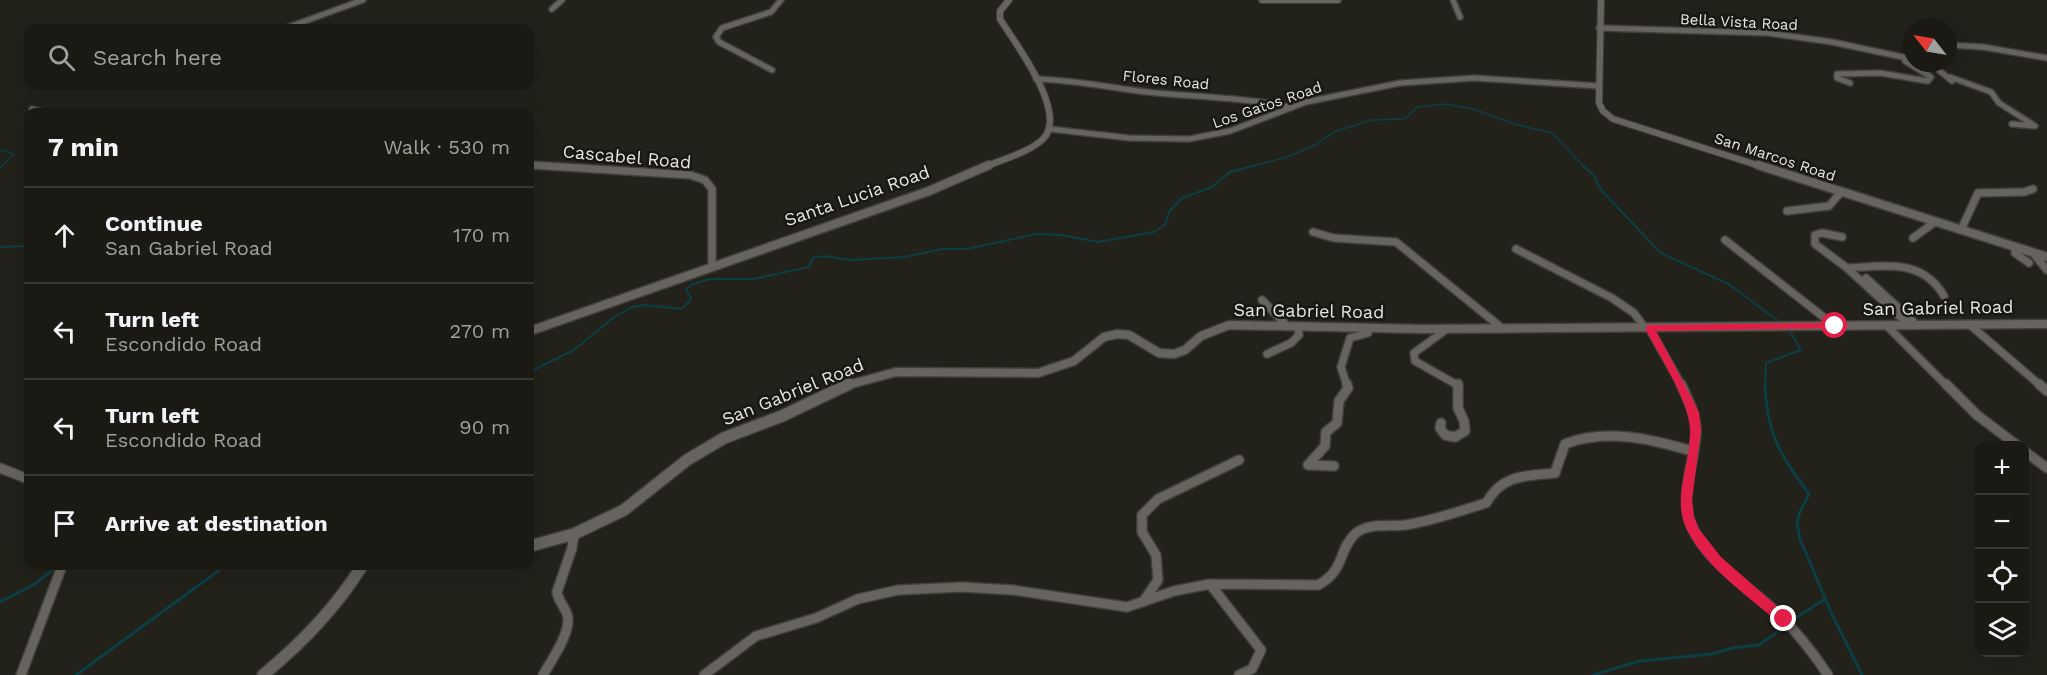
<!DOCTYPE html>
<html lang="en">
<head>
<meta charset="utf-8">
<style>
	:root { --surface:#1a1914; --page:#23221d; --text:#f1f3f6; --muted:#9fa0a0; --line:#383834 }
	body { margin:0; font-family:"Work Sans",sans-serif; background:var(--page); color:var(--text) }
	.controls { position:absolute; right:18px; bottom:18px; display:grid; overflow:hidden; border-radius:12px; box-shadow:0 6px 24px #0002 }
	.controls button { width:54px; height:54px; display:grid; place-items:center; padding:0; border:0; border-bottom:2px solid var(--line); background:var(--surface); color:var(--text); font:30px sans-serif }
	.compass { position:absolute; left:1903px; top:18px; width:54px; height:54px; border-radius:50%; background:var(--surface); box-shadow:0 6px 24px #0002; rotate:301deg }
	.stop { position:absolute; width:18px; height:18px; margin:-14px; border:4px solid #e11d48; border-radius:50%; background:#fff }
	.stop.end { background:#e11d48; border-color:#fff; box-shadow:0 2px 6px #0008 }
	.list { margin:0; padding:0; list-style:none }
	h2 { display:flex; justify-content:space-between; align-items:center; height:78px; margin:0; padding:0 24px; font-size:26px }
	h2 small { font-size:20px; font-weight:400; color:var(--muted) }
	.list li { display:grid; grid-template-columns:39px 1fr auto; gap:18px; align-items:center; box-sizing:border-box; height:96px; padding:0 24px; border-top:2px solid var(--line) }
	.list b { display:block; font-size:22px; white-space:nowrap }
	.list p { margin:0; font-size:20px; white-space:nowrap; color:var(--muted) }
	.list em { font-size:20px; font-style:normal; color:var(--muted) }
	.icon { flex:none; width:33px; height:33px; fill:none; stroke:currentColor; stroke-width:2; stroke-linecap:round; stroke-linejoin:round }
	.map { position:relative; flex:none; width:2047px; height:675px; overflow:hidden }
	.search { position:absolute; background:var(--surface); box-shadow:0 6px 24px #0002; left:24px; top:24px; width:510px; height:66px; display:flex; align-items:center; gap:15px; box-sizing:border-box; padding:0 21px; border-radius:12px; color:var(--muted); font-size:22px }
	.panel { position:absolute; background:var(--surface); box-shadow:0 6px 24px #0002; left:24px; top:108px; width:510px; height:462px; border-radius:12px }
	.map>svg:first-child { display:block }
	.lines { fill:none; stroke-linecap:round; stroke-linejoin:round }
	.stream-far2 { stroke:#0c3f45; stroke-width:1.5 }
	.stream-far1 { stroke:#0c3f45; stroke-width:2 }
	.stream { stroke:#0c3f45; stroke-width:3 }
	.minor-far2-casing { stroke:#413f3a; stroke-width:8 }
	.minor-far1-casing { stroke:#413f3a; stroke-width:10 }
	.minor-casing { stroke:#413f3a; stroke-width:12 }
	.tertiary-far2-casing { stroke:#413f3a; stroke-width:8 }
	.tertiary-far1-casing { stroke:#413f3a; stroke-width:11 }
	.tertiary-casing { stroke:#413f3a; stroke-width:14 }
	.minor-far2 { stroke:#66645c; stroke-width:5 }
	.minor-far1 { stroke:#66645c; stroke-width:7 }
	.minor { stroke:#66645c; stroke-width:9 }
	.tertiary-far2 { stroke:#66645c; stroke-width:6 }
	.tertiary-far1 { stroke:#66645c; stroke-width:8 }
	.tertiary { stroke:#66645c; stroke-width:11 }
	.route { fill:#e11d48 }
	.labels { text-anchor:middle; stroke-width:5; stroke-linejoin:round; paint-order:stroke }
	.far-street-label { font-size:15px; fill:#e7e6e1; stroke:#191711 }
	.street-label { font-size:18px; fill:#e7e6e1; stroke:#191711 }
</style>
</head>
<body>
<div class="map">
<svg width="2047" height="675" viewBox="0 0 2047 675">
	<rect width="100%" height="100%" fill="#22211a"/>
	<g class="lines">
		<!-- stream-far2 -->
		<path class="stream-far2" d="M0 150 14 154 1 167
			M1250 167 1290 156 1317 144 1334 132 1371 120 1405 119 1417 107 1445 104 1474 109 1514 124 1552 133 1584 167"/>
		<!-- stream-far1 -->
		<path class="stream-far1" d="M1582 165 1594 175 1601 190 1661 253 1730 285 1781 323
			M0 168 3 165
			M0 247 28 246
			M530 372 574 350 614 317 632 307 645 305 682 309 691 299 686 289 693 284 710 279H753L809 267 813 258 825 256 851 260 904 257 943 249H967L1036 234 1061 235 1098 242 1154 232 1165 225 1169 212 1182 198 1212 187 1230 172 1256 165
			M1765 386 1766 363 1801 350 1788 328"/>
		<!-- stream -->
		<path class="stream" d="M1765 384C1767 435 1780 454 1809 494L1799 514 1797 524 1800 539 1831 612 1862 675
			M0 602 35 584 57 566
			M1791 621 1825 599
			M76 675 225 566
			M1593 675 1640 661 1712 654 1732 648 1759 645 1787 625"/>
		<!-- minor-far2 casing -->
		<g class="minor-far2-casing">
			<path id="minor-far2" d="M1453 0 1460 17
				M552 9 562 0
				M286 28 363 0
				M1599 28 1768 33 1832 42 1912 59
				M1948 45 1983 47 2047 58
				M1930 63 1952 81
				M772 70 719 42 716 37 722 28 771 12 781 0
				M1950 77 1991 92 1999 103 2035 126 2012 124
				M1036 79C1077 80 1115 89 1156 93 1200 97 1245 98 1289 107
				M1850 83 1837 78V74L1880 73 1928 81 1931 77 1905 61
				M32 109 43 112
				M1050 129 1129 138 1189 139 1230 131 1306 102 1400 83 1474 78 1599 86
				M530 165 555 167"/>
		</g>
		<!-- minor-far1 casing -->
		<g class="minor-far1-casing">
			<path id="minor-far1" d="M531 165 690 175 705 180 712 189V266
				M1787 211 1829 206 1841 192
				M1961 230 1978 193 2024 192 2033 189
				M1313 232 1334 238 1396 242 1503 329
				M1842 237 1822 233 1815 235V244L1847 268
				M1913 238 1935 222
				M1725 240 1835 326
				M2015 247V253L2029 263
				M1516 249 1612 298 1634 313 1645 328
				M2033 253 2047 270
				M1866 278 1917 325
				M1262 300 1287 326
				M1909 325 1847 268C1885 266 1922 258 1944 296
				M1970 325 2041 386
				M1887 326 1947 386
				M1649 328 1682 386
				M1447 329 1414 353 1415 361 1459 386
				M1267 354 1291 343 1299 335 1298 327
				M1347 386 1341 367 1350 338 1368 333 1369 328"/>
		</g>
		<!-- minor casing -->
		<g class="minor-casing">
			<path id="minor" d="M1681 384C1688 399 1696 416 1696 432 1695 464 1678 496 1692 527 1708 563 1744 583 1772 608 1794 628 1812 651 1828 675
				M1946 384 1977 415 2018 446
				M2039 384 2047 391
				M1441 423 1440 428 1445 435 1455 437 1465 431 1464 421 1458 408V384
				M2024 451 2047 468
				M1334 466 1308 465 1325 446 1326 432 1337 423 1339 401 1348 388 1347 384
				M0 468 28 479
				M1210 584 1261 650 1252 669 1239 675
				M1143 602 1158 580 1156 555 1142 532V515L1158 499 1239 460
				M21 675 62 566
				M543 675C551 661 573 630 567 614 564 606 558 600 557 592L572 548 574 534
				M704 675 756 636 816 618 858 599 898 590 962 587 1013 590 1127 607 1174 591 1210 584 1318 585C1345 571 1338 550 1355 534 1368 522 1389 527 1405 525 1433 521 1459 511 1486 503 1503 474 1525 476 1555 473L1565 444C1606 428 1651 439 1692 451"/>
		</g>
		<!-- tertiary-far2 casing -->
		<g class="tertiary-far2-casing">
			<path id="tertiary-far2" d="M1262 0H1338
				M1601 0 1599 103 1603 111 1613 119 1763 167
				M985 167C1003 159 1030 152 1043 139 1069 113 1015 43 1000 19V11L1009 0"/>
		</g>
		<!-- tertiary-far1 casing -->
		<g class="tertiary-far1-casing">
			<path id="tertiary-far1" d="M1758 165 2047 257
				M530 331 929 191 989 165
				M844 386 896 372 1038 373 1074 361 1104 337 1117 334 1129 335 1159 353 1174 354 1185 350 1201 336 1229 325 1422 329 2047 324"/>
		</g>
		<!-- tertiary casing -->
		<g class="tertiary-casing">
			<path id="tertiary" d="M530 546 574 534 624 510 687 460 724 438 782 416 849 384
				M263 675C302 643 335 609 362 566"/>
		</g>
		<!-- minor-far2 -->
		<use href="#minor-far2" class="minor-far2"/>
		<!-- minor-far1 -->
		<use href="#minor-far1" class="minor-far1"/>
		<!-- minor -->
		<use href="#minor" class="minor"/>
		<!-- tertiary-far2 -->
		<use href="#tertiary-far2" class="tertiary-far2"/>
		<!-- tertiary-far1 -->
		<use href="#tertiary-far1" class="tertiary-far1"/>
		<!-- tertiary -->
		<use href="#tertiary" class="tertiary"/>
	</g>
	<!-- route -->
	<path class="route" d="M1835 323 1838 324V328L1656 331 1699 412 1701 430 1692 500 1694 517 1699 529 1721 557 1788 616 1790 619 1784 625 1779 623C1748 596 1708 569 1688 532 1670 499 1692 463 1690 428 1689 400 1658 354 1645 328L1649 325Z"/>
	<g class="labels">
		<!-- far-street labels -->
		<g class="far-street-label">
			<text transform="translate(1739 22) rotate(3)" y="5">Bella Vista Road</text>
			<text transform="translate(1166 80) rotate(6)" y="5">Flores Road</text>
			<text transform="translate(1267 105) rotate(-19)" y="5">Los Gatos Road</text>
			<text transform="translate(1775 157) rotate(18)" y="5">San Marcos Road</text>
		</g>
		<!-- street labels -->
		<g class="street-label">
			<text transform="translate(627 157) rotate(5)" y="6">Cascabel Road</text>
			<text transform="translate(857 196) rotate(-19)" y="6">Santa Lucia Road</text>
			<text transform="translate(1938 308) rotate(-1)" y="6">San Gabriel Road</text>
			<text transform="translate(1309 311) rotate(1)" y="6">San Gabriel Road</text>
			<text transform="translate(793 392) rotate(-22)" y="6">San Gabriel Road</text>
		</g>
	</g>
</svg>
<div class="controls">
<button>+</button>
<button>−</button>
<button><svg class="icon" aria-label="locate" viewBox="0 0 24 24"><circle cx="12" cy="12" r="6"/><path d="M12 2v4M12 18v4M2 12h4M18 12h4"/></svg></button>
<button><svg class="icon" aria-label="layers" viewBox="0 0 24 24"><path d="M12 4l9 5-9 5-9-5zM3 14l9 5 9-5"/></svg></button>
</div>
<svg class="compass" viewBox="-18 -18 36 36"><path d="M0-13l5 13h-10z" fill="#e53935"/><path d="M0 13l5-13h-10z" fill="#9fa0a0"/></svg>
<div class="stop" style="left:1835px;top:326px"></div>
<div class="stop end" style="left:1784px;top:619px"></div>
<div class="search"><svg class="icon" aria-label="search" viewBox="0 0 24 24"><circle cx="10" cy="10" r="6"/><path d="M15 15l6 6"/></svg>Search here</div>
<section class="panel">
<h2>7 min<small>Walk · 530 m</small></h2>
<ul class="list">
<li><svg class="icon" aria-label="ahead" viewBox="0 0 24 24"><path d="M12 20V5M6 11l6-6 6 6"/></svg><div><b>Continue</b><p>San Gabriel Road</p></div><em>170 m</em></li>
<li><svg class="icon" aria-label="left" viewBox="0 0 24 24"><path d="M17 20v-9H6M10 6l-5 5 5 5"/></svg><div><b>Turn left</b><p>Escondido Road</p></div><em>270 m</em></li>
<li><svg class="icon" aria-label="left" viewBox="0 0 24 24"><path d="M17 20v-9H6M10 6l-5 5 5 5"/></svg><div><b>Turn left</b><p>Escondido Road</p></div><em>90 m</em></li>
<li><svg class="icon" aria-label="arrive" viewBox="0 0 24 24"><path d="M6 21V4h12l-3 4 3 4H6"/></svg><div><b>Arrive at destination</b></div></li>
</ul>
</section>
</div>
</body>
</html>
